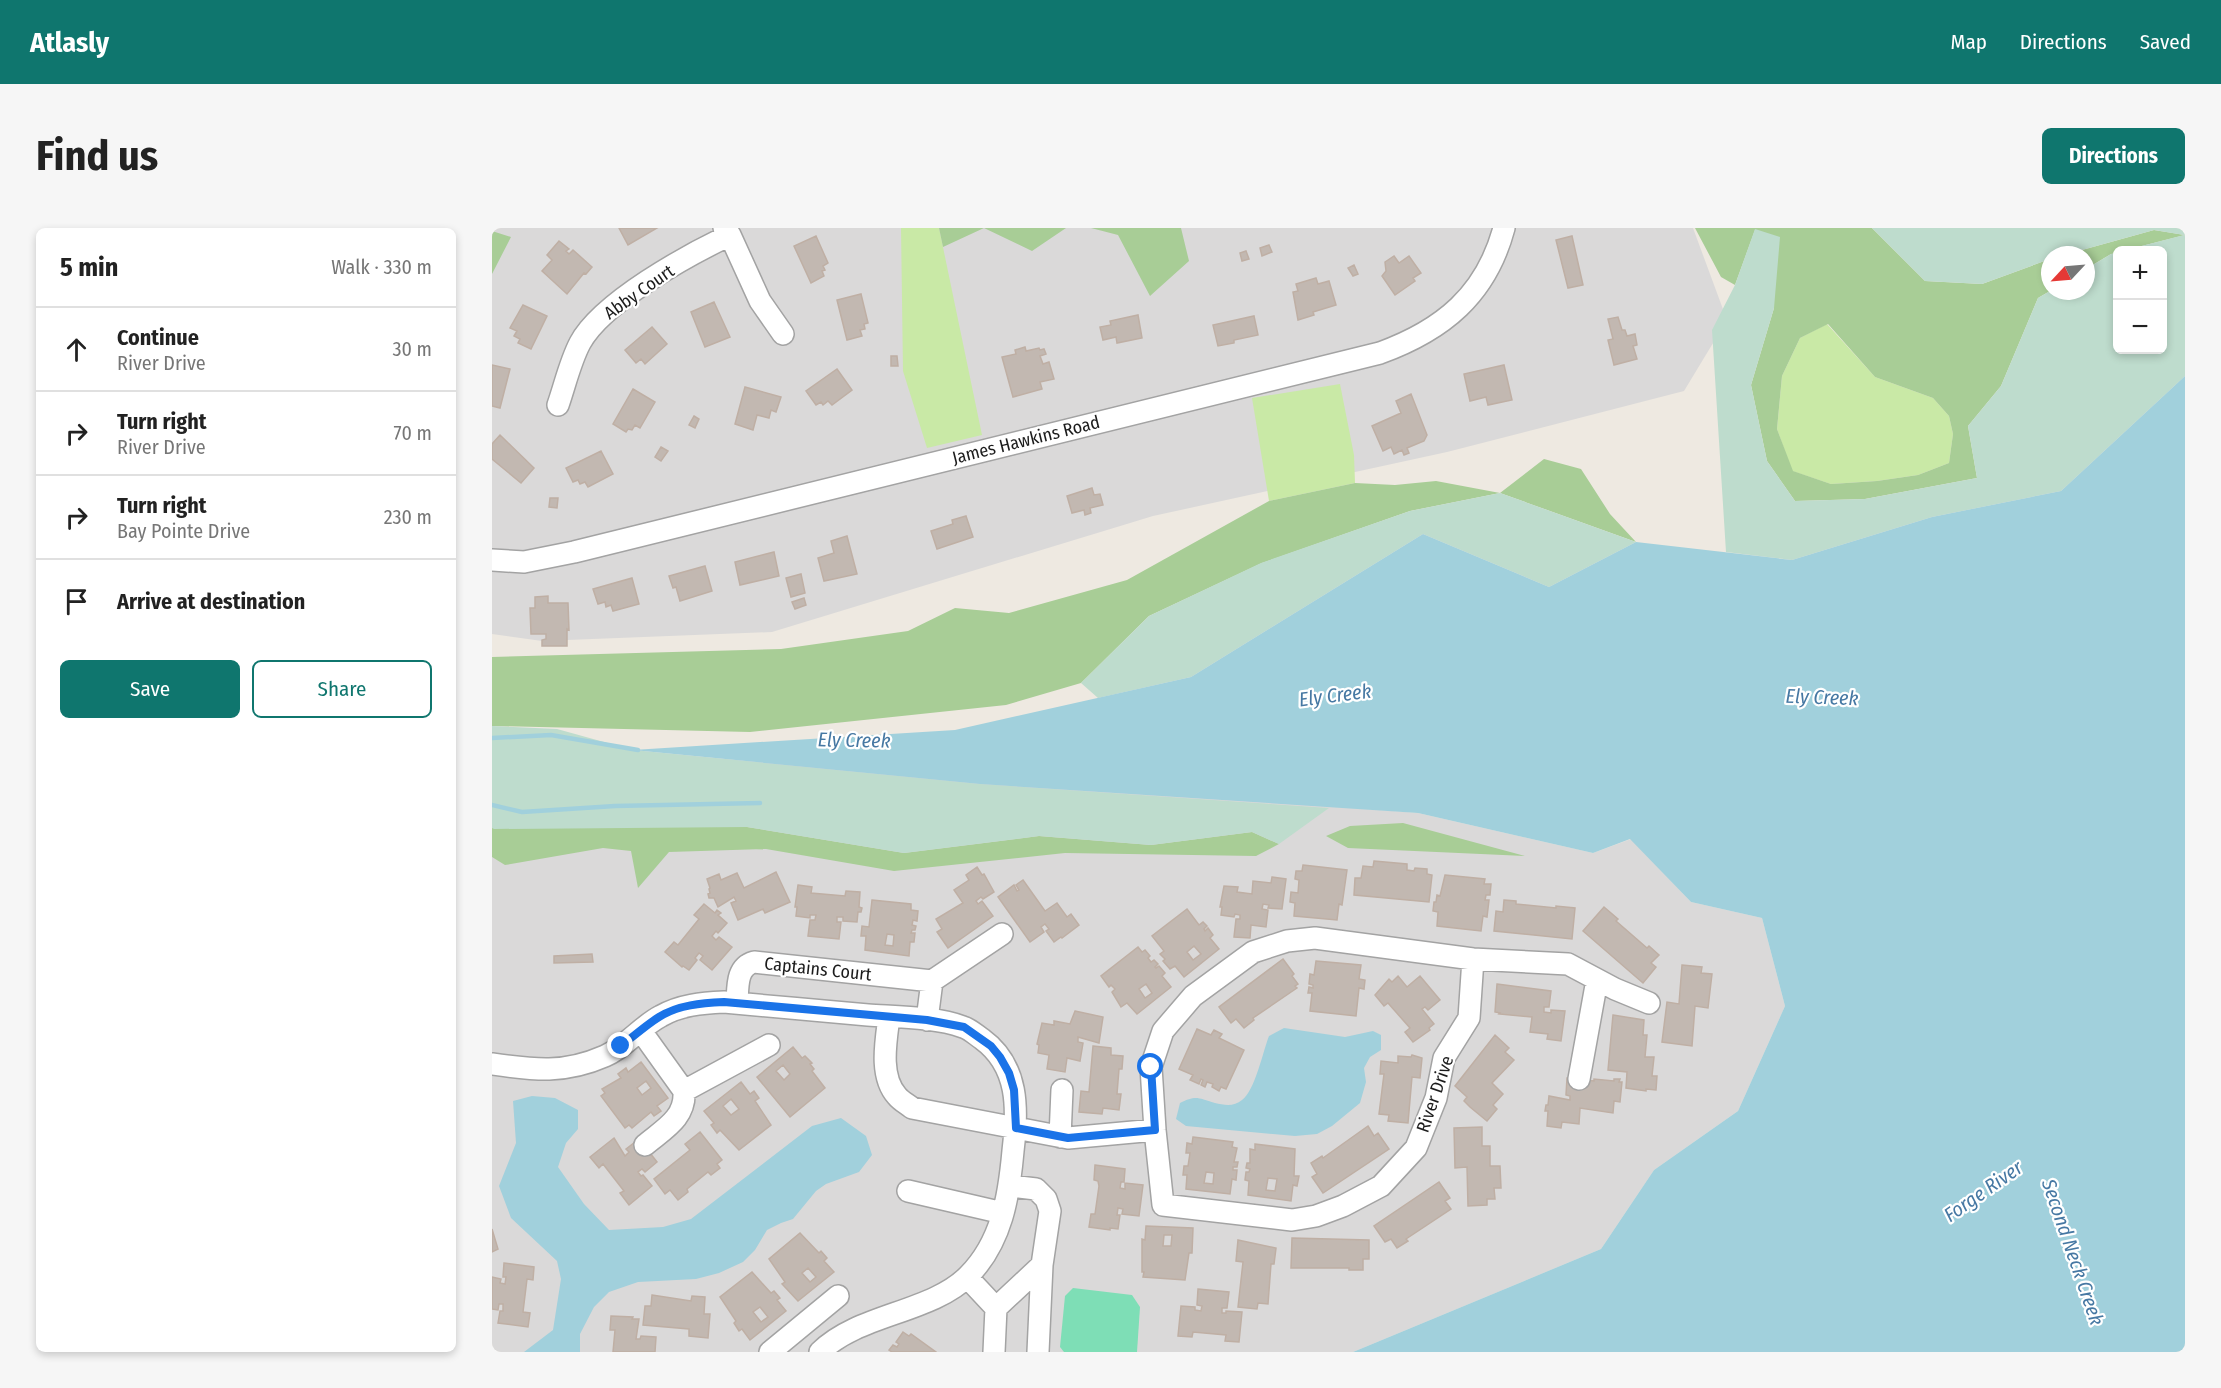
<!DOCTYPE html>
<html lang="en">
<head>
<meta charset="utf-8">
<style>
	:root { --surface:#fff; --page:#f6f6f6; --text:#222; --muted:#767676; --line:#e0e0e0; --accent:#0f766e }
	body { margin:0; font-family:"Fira Sans Condensed",sans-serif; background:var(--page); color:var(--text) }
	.controls { position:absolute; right:18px; top:18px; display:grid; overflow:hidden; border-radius:9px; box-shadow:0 3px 9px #0003 }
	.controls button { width:54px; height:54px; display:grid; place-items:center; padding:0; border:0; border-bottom:2px solid var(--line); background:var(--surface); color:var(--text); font:30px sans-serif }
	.compass { position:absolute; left:1549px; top:18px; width:54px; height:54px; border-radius:50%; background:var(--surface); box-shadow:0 3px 9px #0003; rotate:244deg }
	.stop { position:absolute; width:18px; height:18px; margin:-14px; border:4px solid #1a73e8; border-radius:50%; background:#fff }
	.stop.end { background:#1a73e8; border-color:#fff; box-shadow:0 2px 6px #0008 }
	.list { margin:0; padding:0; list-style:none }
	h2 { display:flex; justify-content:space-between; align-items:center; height:78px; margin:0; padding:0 24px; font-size:26px }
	h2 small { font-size:20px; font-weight:400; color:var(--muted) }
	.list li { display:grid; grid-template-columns:39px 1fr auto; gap:18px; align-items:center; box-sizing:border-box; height:84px; padding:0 24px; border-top:2px solid var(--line) }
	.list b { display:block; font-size:22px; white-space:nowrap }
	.list p { margin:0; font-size:20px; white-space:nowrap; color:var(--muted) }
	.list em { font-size:20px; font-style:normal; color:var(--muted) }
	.actions { display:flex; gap:12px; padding:18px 24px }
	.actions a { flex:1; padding:14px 0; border:2px solid var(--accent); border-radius:9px; text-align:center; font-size:21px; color:var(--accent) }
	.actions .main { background:var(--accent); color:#fff }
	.icon { flex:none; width:33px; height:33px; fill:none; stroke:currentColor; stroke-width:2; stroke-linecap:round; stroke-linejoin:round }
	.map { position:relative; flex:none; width:1693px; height:1124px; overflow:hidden; border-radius:9px }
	header { display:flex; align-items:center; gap:36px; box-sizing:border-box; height:84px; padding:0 30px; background:var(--accent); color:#fff }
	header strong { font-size:28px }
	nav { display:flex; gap:33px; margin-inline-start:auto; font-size:21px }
	.intro { display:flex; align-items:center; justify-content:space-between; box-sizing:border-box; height:144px; padding:0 36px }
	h1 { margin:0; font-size:42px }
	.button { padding:15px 27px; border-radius:9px; background:var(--accent); color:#fff; font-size:21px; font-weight:700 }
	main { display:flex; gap:36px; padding:0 36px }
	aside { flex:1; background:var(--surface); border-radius:9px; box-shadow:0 3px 9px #0003 }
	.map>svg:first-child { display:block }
	.residential { fill:#dad9d9 }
	.grass { fill:#c9e9a6 }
	.forest { fill:#a8cd96; fill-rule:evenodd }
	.wetland { fill:#bedccd }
	.pitch { fill:#7edeb6 }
	.water { fill:#a1d0dc }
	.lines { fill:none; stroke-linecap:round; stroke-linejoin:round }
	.stream { stroke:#a1d0dc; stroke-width:4.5 }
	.building { fill:#c2b8b1; stroke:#bfafa4; stroke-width:1.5; fill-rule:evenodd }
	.minor-casing { stroke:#a3a3a3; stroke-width:24 }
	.minor { stroke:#fff; stroke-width:21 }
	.route { stroke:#1a73e8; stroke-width:8 }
	.labels { text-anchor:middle; stroke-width:4.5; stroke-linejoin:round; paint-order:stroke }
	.street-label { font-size:18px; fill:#1c1c1c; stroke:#fff }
	.water-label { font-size:20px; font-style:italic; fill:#4678a3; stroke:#fff }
</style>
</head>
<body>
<header>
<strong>Atlasly</strong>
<nav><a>Map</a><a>Directions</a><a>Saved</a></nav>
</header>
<div class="intro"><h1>Find us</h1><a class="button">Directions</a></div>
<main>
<aside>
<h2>5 min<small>Walk · 330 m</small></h2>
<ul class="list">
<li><svg class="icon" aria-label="ahead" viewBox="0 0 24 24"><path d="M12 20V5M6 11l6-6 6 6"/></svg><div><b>Continue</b><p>River Drive</p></div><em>30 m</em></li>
<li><svg class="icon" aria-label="right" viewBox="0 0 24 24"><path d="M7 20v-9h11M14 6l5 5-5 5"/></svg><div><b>Turn right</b><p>River Drive</p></div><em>70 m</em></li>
<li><svg class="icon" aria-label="right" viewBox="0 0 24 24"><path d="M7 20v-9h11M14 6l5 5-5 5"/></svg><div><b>Turn right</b><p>Bay Pointe Drive</p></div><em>230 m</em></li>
<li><svg class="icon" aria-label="arrive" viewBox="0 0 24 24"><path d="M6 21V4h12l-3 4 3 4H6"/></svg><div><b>Arrive at destination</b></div></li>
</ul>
<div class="actions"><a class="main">Save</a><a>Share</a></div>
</aside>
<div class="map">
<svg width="1693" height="1124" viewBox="0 0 1693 1124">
	<rect width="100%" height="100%" fill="#eee9e1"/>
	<!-- residential -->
	<path class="residential" d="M0 0H1201L1235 92 1192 163 955 224 661 288 280 404 50 413 0 406Z
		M0 513 926 585 1101 625 1139 611 1199 674 1270 690 1293 778 1246 883 1162 942 1109 1021 861 1124H0Z"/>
	<!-- grass -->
	<path class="grass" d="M409 0H447L490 207 435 220 411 143Z
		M1335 96 1383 149 1441 170 1457 188 1461 206 1457 235 1426 247 1385 253 1339 256 1300 243 1285 201 1290 148 1308 110Z
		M848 156 862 227 863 255 777 273 760 170Z"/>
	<!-- forest -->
	<path class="forest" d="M447 0H574L540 23 492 0 451 19Z
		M599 0H689L697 33 658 68 626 7Z
		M1203 0H1380L1433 53 1490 56 1558 31V63L1546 70 1509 158 1476 198 1485 250 1373 271 1303 273 1275 233 1259 157 1282 80 1263 2 1243 57 1229 49ZM1336 96 1383 149 1441 170 1457 188 1461 206 1457 235 1426 247 1385 253 1339 256 1301 243 1285 201 1290 148 1308 110Z
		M1662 2 1693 7 1634 22H1626L1625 25 1619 26 1594 41V27H1572Z
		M0 3 19 9 0 46Z
		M1052 231 1089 241 1118 286 1144 314 1008 265 918 283 770 335 657 388 589 455 514 477 258 504 0 498V429L289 421 416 403 463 380 517 385 635 352 777 273 863 255 903 257 944 253 1008 265Z
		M911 595 1033 628 856 620 834 608 858 598Z
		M137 598 255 599 412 625 547 608 659 617 760 604 787 616 764 628 573 625 402 643 274 621 177 624 146 660 139 623 111 620 13 637 0 629V600Z"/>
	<!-- wetland -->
	<path class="wetland" d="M1380 0H1693V148L1569 263 1440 289 1300 332 1234 324 1220 102 1243 57 1263 1 1288 9 1282 80 1259 157 1275 233 1303 273 1373 271 1485 250 1476 198 1509 158 1546 70 1558 63H1594V41L1619 26 1625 25 1626 122H1670V22H1634L1692 7 1662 2 1572 27H1558V31L1490 56 1433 53Z
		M1008 265 1144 314 1057 359 931 306 699 449 606 470 589 455 657 388 769 335 918 283Z
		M0 498 65 501 141 522 488 556 837 580 787 616 760 604 659 617 547 608 412 625 255 599 2 601 0 600Z"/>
	<!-- pitch -->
	<path class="pitch" d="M581 1060 640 1067 648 1079 645 1124H572L568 1119 573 1068Z"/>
	<!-- water -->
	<path class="water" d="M1693 148V1124H861L1109 1021 1162 942 1246 883 1293 778 1270 690 1199 674 1138 611 1101 625 926 585 488 556 141 522 463 502 699 449 931 306 1057 359 1144 314 1300 332 1440 289 1569 263Z
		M792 800 853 809 881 803 889 807V822L878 829 872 840 874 854 868 875 840 898 825 906 803 908 694 898 684 891 688 875C704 867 706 870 723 875 732 877 742 879 750 872 763 863 771 823 777 808Z
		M40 868 63 870 86 882V901L74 915 66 939 92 976 117 1002 171 999 199 991 320 898 349 890 374 908 380 927 367 944 334 956 324 963 301 991 289 995 275 1002 263 1022 251 1034 227 1045 204 1051 146 1054 117 1064 102 1079 88 1106V1124H32L61 1102 69 1051 65 1033 19 990 7 958 24 915 21 873Z"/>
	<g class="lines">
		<!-- stream -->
		<path class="stream" d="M0 510 59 507 146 522
			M0 577 30 584 123 578 268 575"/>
	</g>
	<!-- building -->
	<path class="building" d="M127 0H165L136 17Z
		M324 8 336 35 331 38 333 42 330 43 332 48 319 55 302 18Z
		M1080 8 1091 57 1076 60 1064 12Z
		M67 13 77 21 74 23 77 26 81 22 100 39 94 46 92 45 75 66 50 43 60 32 55 27Z
		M777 17 780 24 770 28 768 20Z
		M754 23 757 31 750 33 748 25Z
		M902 28 907 35 917 28 929 45 921 50 923 53 903 67 890 48 894 43 893 34Z
		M862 37 866 46 861 48 856 40Z
		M824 50 826 56 837 53 844 77 821 84 822 87 806 92 801 64 806 63 804 56Z
		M369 66 376 95 372 96 373 101 368 102 370 108 355 112 345 72Z
		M222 74 238 109 213 119 199 84Z
		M31 77 55 88 39 121 26 115 28 111 22 108 25 103 18 100Z
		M646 87 650 110 625 115 624 109 611 112 608 99 619 97 618 93Z
		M762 88 766 107 742 112V115L726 118 721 97Z
		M1126 89 1130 102H1133L1135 108 1143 106 1145 117 1141 118 1145 131 1122 137 1116 112 1121 111 1116 91Z
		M160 99 175 116 153 136 149 131 144 135 133 122Z
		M533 119 534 123 547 120 548 122 552 121 554 126 548 128 551 136 557 134 562 151 548 154 550 161 521 169 510 129 524 126 523 122Z
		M399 128H405L406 138H399Z
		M0 137 18 141 8 180 0 178Z
		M1012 137 1020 172 996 177 994 169 978 173 972 146Z
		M345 141 360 162 340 177 336 173 331 177 329 174 324 177 314 163Z
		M253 159 289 169 284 184 279 182 277 190 265 187 261 202 243 196Z
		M141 161 163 174 148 200 143 197 140 202 136 201 134 204 121 196Z
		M919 166 935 207 932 213 915 220 917 225 912 227 910 222 902 226 899 219 891 223 880 198 909 185 904 173Z
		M202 188 207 191 203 200 197 197Z
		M8 207 42 240 29 255 0 231V216Z
		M169 219 176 223 169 233 163 229Z
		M109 223 121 246 96 259 93 254 88 256 86 252 81 254 74 240Z
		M600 260 602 267 608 266 611 277 598 280 599 285 593 287 592 282 580 285 575 268Z
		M58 270H66L65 280 57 279Z
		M474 288 481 309 445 321 439 303 461 296 460 292Z
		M355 308 365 346 332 353 326 330 342 325 339 313Z
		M282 324 287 348 248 357 243 334Z
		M213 338 220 363 188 373 184 359 181 360 177 348Z
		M309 346 313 365 299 369 294 350Z
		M140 350 147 376 121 383 119 377 114 379 113 374 106 376 101 361Z
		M56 368V375H76L77 402 75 401V418H50V412L54 411V406H39L38 380H43V369Z
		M312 370 314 377 303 381 300 374Z
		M882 633 915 636V642L922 643 923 640 935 641V646L940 647 937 674 862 667 863 650H869L871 638 881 639Z
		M811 637 855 642 850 677 847 676 845 692 802 688 803 675 798 674 799 664 806 665 807 652 803 651 804 643H810Z
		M485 639 490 647 492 646 502 664 491 671 489 669 484 673 486 676 490 673 501 688 456 720 445 704 450 701 444 691 471 675 462 662 477 652 474 647Z
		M284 644 298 674 273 685 271 681 246 692 239 675 244 673 242 669 226 679 222 670H217L216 666 218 665 217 661 218 660 215 651 227 646 229 652 245 645 252 660Z
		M953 647 993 651 992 656H999L998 667H994L993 672H997L995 689 991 688 989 703 945 698 946 684 941 683 942 674H944L945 667 948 668Z
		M780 649 794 651 790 681 776 680 777 677 771 676 770 681 776 682 774 699 759 697 758 710 742 709 744 691H748V687L743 686 742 689 729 687 730 679H728L732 658 746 659 745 664 760 666 761 653 779 655Z
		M531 652 553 683 565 675 575 689 579 686 587 697 570 710 569 709 562 714 554 703 557 701 553 696 549 699 552 704 538 714 506 669 522 657 525 663 527 662 524 657Z
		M306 657 320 659 319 665 353 668 354 663 368 664 367 679 370 680 369 684H366L365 694 351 693V689H345V694H349L347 711 316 708 318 692H323L324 687H318V690L304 688 305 679H303Z
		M380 672 419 676V682L426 683 425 693 421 692 420 697 424 698 423 702H420L419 705H423L422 714H418L417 728 373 722 374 708H369L370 698 377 699ZM395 706 402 707 401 718 393 717Z
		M1012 672 1024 673V676L1064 680V678L1083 680 1080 711 1002 703 1004 683 1011 684Z
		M212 676 223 685 225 682 229 685 226 687 235 695 226 705 224 703 220 708 224 712 227 709 240 719 220 742 208 732 211 728 207 725 203 730 205 732 197 742 191 738 190 739 173 724 182 714 186 717 207 691 202 687Z
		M1112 679 1126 691 1124 693 1155 720 1157 718 1167 727 1159 735 1164 739 1151 755 1091 703Z
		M695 681 707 697 711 694 715 698 712 701 713 703 716 700 721 707 718 710 727 721 692 749 683 738 678 741 671 733 673 731 668 726 672 723 660 708ZM702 718 709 726 701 732 695 724Z
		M646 719 650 724 653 722 658 728 656 730 659 734 662 732 666 736 663 739 664 740 667 738 673 745 670 748 679 759 645 786 635 775 629 779 620 764 623 761 619 757 617 759 609 748ZM654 756 660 765 653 770 647 761Z
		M100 726 101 734 62 735V728Z
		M791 731 802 746 800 748 806 756 803 758 805 760 761 790 762 792 752 800 744 791 739 795 727 779Z
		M824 733 869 737 867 751 873 752 872 761 867 760 864 788 818 783 820 765H816L817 759 821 760V757L817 756 818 746 822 747Z
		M1190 737 1210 739 1209 745 1220 746 1216 780 1203 778 1200 818 1170 814 1175 774 1187 776Z
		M906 748 915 759 928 748 948 772 936 782 933 779 930 781 942 796 937 800 938 802 921 814 913 804 918 800 896 775 892 778 883 767 897 751 900 754Z
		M1005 756 1059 763 1057 779H1052V784L1059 785V782L1073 783 1069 813 1055 811 1056 806 1038 804 1040 789 1007 786 1008 785 1003 784Z
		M583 783 611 789 607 815 586 809V814L591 815 588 833 575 830 573 844 555 841 557 827 546 825 547 817 545 816 550 795 562 797V793L578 796Z
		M1121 787 1152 792 1151 807H1155L1153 829H1162L1160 848H1165L1164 862 1154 861V863L1134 860 1135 844 1116 842Z
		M705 801 719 807 722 802 730 806 727 810 752 822 734 861 729 859 727 863 720 859 721 856 715 854 713 859 709 857 711 852 709 851 707 856 698 852 701 847 687 841Z
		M1003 807 1017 820 1013 824 1022 832 1000 855 1011 866 1001 877 1005 881 995 893 978 879 972 873 975 869 963 858Z
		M601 818 619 820V827L631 828 630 841H627L625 866H629L627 882 611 880 610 886 587 884 589 863 597 864Z
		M301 819 310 830 313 828 320 835 318 836 322 841 320 843 333 860 298 889 265 849ZM291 837 298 846 292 852 284 843Z
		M920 827 930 830 928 850 920 849 916 895 896 893 897 887 887 886 892 846H888L889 833 906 835V828L919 829Z
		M149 834 176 870 165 878 169 883 162 888 159 884 140 900 137 897 133 900 109 868 113 865 110 861 129 850 126 846 134 840 136 844ZM154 853 159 860 150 867 145 860Z
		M1075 850 1102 853V851L1122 853V851H1128L1127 854H1130L1128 874 1122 873 1121 885 1088 880 1087 896 1070 894 1069 900 1055 898 1056 883H1053L1054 877H1056L1057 868 1078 872V868L1074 867Z
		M249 854 258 866 262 863 267 870 263 873 279 897 247 922 228 902 225 905 219 897 222 895 212 883ZM239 871 247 881 239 887 231 878Z
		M876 898 882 908 886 905 897 921 831 965 820 949 825 946 819 935 830 928 831 930Z
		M990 899V918H998V938H1008L1009 960H1002L1003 971H995V977L976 978 975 939 963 940 962 900Z
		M208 904 230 932 225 936 228 940 219 947 216 944 195 961 196 964 186 972 178 962 173 966 162 951 198 922 193 916Z
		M701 909 741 914 740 919 745 920 742 934H746L745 939H741V942H745L744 952 740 951 738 966 694 961 695 947H691L692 938H696L698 925H694L695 915 700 916ZM714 944 722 945 721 956 712 955Z
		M122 910 133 928 137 924 134 921 147 911 165 934 153 944 150 941 146 944 149 948 151 947 160 958 137 977 128 965 132 963 111 936 107 940 98 929Z
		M763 916 803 921 802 948H807L805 958 801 957 799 973 756 967 757 953 753 952 754 944H757L758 941 754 940 755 935H758V921L763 922ZM776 950 785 951 783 963 774 962Z
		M603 937 633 941 632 954H629L628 960 633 961V955L651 957 647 988 630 986 631 981 626 980 625 987H628L626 1001 618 1000V1002L597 999 599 986H603L607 958 606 953 602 952Z
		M947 954 958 970 953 973 959 981 914 1011 916 1013 905 1020 899 1011 893 1014 882 998Z
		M654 998 701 1000 700 1025H697L693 1052 651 1049 652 1044H650V1011L653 1012ZM672 1007H680L679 1018H671Z
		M0 1001 6 1021 0 1024Z
		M308 1005 327 1025 329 1023 335 1030 332 1033 342 1044 306 1073 290 1056 293 1054 277 1031ZM316 1040 324 1049 318 1054 310 1045Z
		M800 1010 877 1012V1031H871V1042H857V1040H799Z
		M746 1012 784 1020 782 1036H779L776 1076 766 1075 765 1081 746 1079 751 1034 744 1033Z
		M12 1035 42 1039 41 1052 35 1051 31 1084 38 1085 36 1099 6 1095 8 1083H11V1076H7L6 1082 0 1081V1049L9 1051 8 1055 13 1056 14 1049H11Z
		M260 1044 279 1065 282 1063 288 1070 285 1072 294 1083 258 1112 250 1101 247 1103 242 1095 244 1093 228 1069ZM268 1079 276 1089 269 1094 261 1084Z
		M706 1061 737 1064 735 1080H730V1085H734V1083L750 1084 747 1114 733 1113 734 1107 701 1104 700 1109 686 1108 689 1078 703 1079V1082L709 1083 710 1078 705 1077Z
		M160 1067 199 1073 200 1068 213 1069 212 1086H218L216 1110 197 1108V1101L151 1097 153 1078H159Z
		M119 1088 141 1089 140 1091H147L144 1111H148L149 1108 164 1109 163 1124H121L123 1102H118Z
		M411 1104 417 1108 419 1106 444 1124H400L397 1122 401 1117 405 1119 407 1116 404 1114Z"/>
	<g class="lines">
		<!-- minor casing -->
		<g class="minor-casing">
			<path id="minor" d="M232 0 238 7 268 73 291 106
				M66 177C73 157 78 134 88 115 110 74 196 27 238 7
				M0 332 32 334 82 324 888 125C951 102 994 67 1012 0
				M981 731 977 790 952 830 944 870 924 920 889 958 851 978 824 988 800 992 671 977 663 902 659 839 671 803 701 768 761 724 795 713 823 710 981 731 1076 736 1123 761 1157 775
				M245 775C246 759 244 739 262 734L440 753
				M397 789C394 813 387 848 405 868 409 873 415 876 420 880L576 910 663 902
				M435 792 440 753 510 706
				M149 803 192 863
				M0 836C43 842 72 846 113 828 134 819 149 798 169 788 188 777 210 775 232 774 280 778 328 783 376 787 404 789 445 789 471 799 478 801 484 807 490 811 527 838 526 881 521 923 517 968 510 1014 476 1048 439 1085 366 1086 328 1124
				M1087 851 1105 752
				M568 909 570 862
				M153 917C172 901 194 890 192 863L277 817
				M518 958 544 961 554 971 558 983 550 1037 546 1124
				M416 963 511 985
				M475 1049 504 1080 502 1124
				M504 1080 550 1037
				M278 1124 346 1068"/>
		</g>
		<!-- minor -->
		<use href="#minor" class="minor"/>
	</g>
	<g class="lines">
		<!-- route -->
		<path class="route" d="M129 818C142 808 154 797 167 789 186 777 210 775 232 774L435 792 472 799 499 818 508 829 517 845 522 862 524 900 576 910 663 902 659 839"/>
	</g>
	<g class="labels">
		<!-- street labels -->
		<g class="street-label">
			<text transform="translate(147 64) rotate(-35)" y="6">Abby Court</text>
			<text transform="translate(534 212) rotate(-14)" y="6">James Hawkins Road</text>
			<text transform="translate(326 741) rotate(6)" y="6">Captains Court</text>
			<text transform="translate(943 866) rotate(-71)" y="6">River Drive</text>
		</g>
		<!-- water labels -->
		<g class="water-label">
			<text transform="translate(843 467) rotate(-7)" y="7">Ely Creek</text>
			<text transform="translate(1330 469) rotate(2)" y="7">Ely Creek</text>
			<text transform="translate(362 512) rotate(1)" y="7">Ely Creek</text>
			<text transform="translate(1491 963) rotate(-35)" y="7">Forge River</text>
			<text transform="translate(1581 1024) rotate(71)" y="7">Second Neck Creek</text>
		</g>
	</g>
</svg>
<div class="controls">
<button>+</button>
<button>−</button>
</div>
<svg class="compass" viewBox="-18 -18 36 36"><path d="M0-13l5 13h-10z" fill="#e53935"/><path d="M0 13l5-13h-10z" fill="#767676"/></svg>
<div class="stop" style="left:659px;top:839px"></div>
<div class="stop end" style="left:129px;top:818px"></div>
</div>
</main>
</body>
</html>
